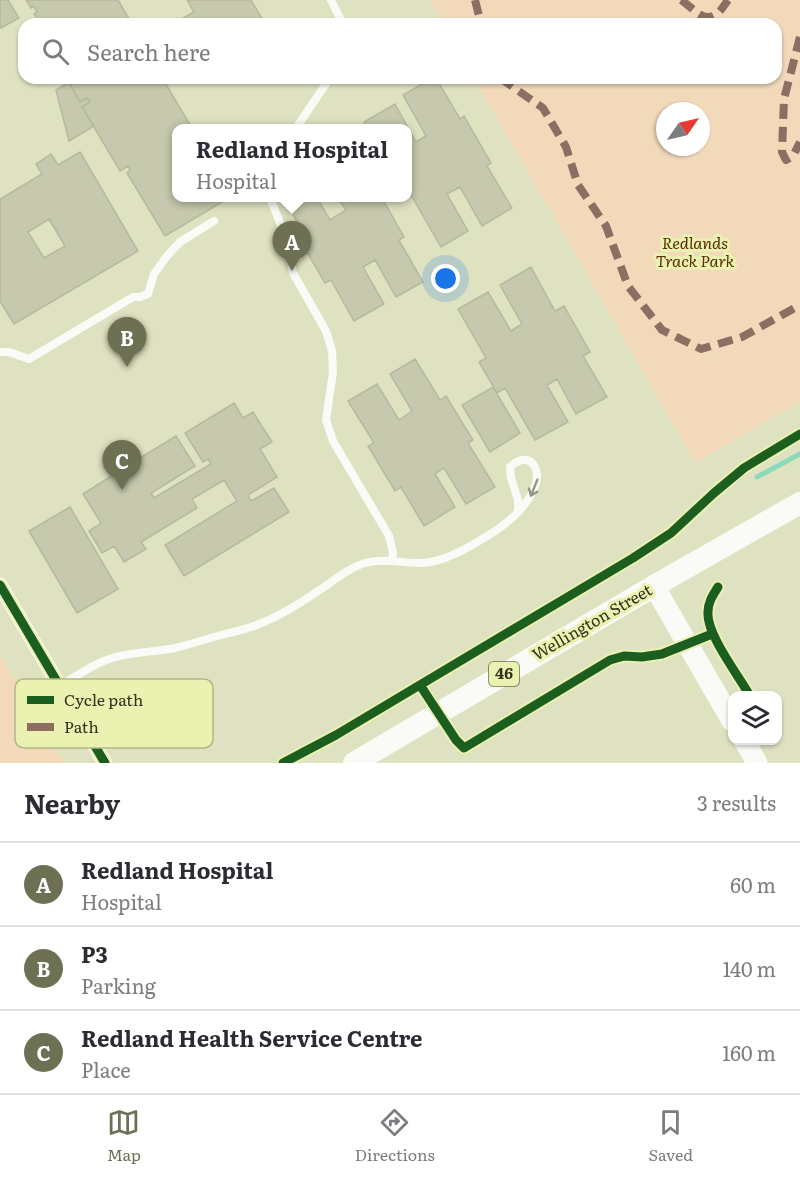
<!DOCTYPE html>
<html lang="en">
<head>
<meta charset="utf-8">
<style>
	:root { --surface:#fff; --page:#f2f2f3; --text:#2b2b33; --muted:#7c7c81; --line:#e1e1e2; --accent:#6e7054 }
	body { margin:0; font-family:Literata,serif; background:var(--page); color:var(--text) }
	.controls { position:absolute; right:18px; bottom:18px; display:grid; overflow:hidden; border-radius:12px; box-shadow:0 2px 4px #0004 }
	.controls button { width:54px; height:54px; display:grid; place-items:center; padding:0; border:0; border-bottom:2px solid var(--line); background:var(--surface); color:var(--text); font:30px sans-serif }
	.compass { position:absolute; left:656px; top:102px; width:54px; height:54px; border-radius:50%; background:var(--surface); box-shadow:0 2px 4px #0004; rotate:56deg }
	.you { position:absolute; left:446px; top:279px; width:21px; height:21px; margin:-15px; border:4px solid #fff; border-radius:50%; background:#1a73e8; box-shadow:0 0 0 9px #1a73e833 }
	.badge { display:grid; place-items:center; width:39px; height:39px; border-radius:50%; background:var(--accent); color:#fff; font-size:20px; font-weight:700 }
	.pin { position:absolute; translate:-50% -50px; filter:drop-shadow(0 2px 3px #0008) }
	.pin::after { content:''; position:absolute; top:32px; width:21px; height:18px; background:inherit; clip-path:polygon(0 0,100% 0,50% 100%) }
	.popup { position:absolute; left:172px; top:124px; width:240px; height:78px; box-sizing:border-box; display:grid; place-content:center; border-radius:12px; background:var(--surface); filter:drop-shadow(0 2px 4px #0005); font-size:20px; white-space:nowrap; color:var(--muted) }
	.popup b { font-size:22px; color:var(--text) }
	.popup::after { content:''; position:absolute; left:50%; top:100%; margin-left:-12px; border:12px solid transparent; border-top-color:var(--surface) }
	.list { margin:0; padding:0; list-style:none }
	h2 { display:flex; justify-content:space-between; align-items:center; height:78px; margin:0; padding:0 24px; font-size:26px }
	h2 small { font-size:20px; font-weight:400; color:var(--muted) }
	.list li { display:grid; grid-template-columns:39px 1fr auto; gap:18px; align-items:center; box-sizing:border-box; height:84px; padding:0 24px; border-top:2px solid var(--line) }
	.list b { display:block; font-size:22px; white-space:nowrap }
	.list p { margin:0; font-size:20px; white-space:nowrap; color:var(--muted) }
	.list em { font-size:20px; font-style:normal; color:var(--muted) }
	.icon { flex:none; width:33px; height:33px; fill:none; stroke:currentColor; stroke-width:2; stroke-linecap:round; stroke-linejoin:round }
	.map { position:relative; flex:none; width:800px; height:763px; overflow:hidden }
	.search { position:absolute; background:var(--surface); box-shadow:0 2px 4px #0004; left:18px; right:18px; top:18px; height:66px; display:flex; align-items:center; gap:15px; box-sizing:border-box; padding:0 21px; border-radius:18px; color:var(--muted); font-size:22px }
	.sheet { height:330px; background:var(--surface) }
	nav { display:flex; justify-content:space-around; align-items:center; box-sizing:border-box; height:84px; border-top:2px solid var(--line); background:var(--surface); font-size:16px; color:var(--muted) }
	nav a { display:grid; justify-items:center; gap:3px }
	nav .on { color:var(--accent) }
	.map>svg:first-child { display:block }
	.green { fill:#f1d9ba; fill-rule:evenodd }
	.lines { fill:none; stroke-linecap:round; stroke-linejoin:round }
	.stream { stroke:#8cdaba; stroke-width:5 }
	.building { fill:#c6c9ad; stroke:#b6b99d; stroke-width:1.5; fill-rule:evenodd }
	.lane { stroke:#fafbf6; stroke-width:8 }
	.street { stroke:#fafbf6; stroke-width:15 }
	.secondary { stroke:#fafbf6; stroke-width:21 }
	.primary { stroke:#fafbf6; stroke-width:22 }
	.quiet { stroke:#8d6e63; stroke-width:8; stroke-dasharray:15 8; stroke-linecap:butt }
	.cycleway-casing { stroke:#eaf1b1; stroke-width:13 }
	.cycleway { stroke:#1b5e20; stroke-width:9 }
	.oneway { stroke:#969788 }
	.labels { text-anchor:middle; stroke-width:6; stroke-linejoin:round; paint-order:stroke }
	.shield { fill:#eaf1b1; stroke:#686c47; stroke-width:1.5 }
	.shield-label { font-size:15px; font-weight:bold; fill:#31331a }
	.park-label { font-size:16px; font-style:italic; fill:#5b2b04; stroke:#eaf1b1 }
	.street-label { font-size:16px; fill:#31331a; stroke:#eaf1b1 }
	.key { fill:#eaf1b1; stroke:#b2b884; stroke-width:1.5 }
	.key-label { font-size:16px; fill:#31331a }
</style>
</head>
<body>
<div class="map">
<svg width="800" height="763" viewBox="0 0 800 763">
	<rect width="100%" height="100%" fill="#dfe2c0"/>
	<!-- green -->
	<path class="green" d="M430 0H800V402L695 463 474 78H776V24H444ZM665 111H701V147H665Z
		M0 654 65 763H0Z"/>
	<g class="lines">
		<!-- stream -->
		<path class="stream" d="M757 477 800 454"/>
	</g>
	<!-- building -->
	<path class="building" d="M0 0H8L19 18 1 28 0 27Z
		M26 0H118L132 24H41L34 14 37 12 33 6 31 8Z
		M187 0H251L264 22 261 24H173L194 12Z
		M76 78H169L164 81 192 128H176V198H229L165 236 127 173 130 170 128 166 120 171 82 107 90 102 87 98 80 102 70 85 77 80Z
		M432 78H436L460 119 464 116 491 163 487 166 512 208 482 226 460 187 447 194 468 231 441 247 411 195 407 197V128H368L364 122 395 104 416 142 426 136 403 95Z
		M69 82 80 102 87 98 89 100 90 102 82 107 94 126 69 141 56 90Z
		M80 152 138 251 14 324 0 301V199L42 174 36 164 51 154 58 165ZM49 219 65 246 44 258 28 232Z
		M283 198H317L330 220 346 210 338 198H382L404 237 399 240 423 282 396 297 375 260 363 267 384 304 354 321 331 280 325 283 300 240 306 237Z
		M531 267 555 311 564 306 590 352 583 356 607 397 576 414 557 379 547 385 568 422 535 440 505 388 497 393 479 362 486 358 458 309 488 292 511 331 522 324 500 285Z
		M415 359 440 400 446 396 473 440 468 443 495 487 466 504 444 468 435 474 455 507 424 526 401 487 395 491 368 446 374 443 348 401 377 384 399 420 412 411 390 374Z
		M493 387 520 433 490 452 462 405Z
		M234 403 243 418 253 412 272 442 260 449 277 477 248 495 251 501 274 488 289 512 184 576 165 545 237 501 224 480 192 499 197 508 141 542 146 549 124 562 114 546 102 553 89 531 101 523 83 494 116 473 105 457 125 445 135 461 176 436 195 466 151 493 154 498 211 464 208 459 203 462 185 433Z
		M70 507 118 589 77 613 29 531Z"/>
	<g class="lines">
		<!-- lane -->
		<path class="lane" d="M331 0 343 24
			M296 128 330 78
			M270 198 286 238 293 273 326 331 332 351 333 372 326 420 333 441 389 536 393 553 392 561
			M0 352H9L29 359 133 297H140L148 294 154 274 167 256 180 242 214 221
			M60 686C76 676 93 664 112 658 131 652 151 652 170 649 185 646 200 641 214 637 227 633 241 631 254 626 276 618 298 605 318 591 332 582 348 568 365 563 383 558 401 563 419 563 435 563 449 557 463 550 489 536 521 518 534 489 543 470 530 448 510 467L511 478 518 500V512"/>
		<!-- street -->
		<path class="street" d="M0 585 105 763"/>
		<!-- secondary -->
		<path class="secondary" d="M654 586 732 721
			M744 740 757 763"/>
		<!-- primary -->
		<path class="primary" d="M354 763 654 586 800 503"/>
		<!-- quiet -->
		<path class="quiet" d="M475 0 481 24
			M681 0C693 7 704 26 719 12 722 9 725 4 728 0
			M800 37 784 99 782 152 786 160 793 156 800 142
			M500 78 543 108 566 147 578 185 606 226 628 286 662 330 701 349 742 337 800 305"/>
		<!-- cycleway casing -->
		<g class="cycleway-casing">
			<path id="cycleway" d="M0 585 105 763
				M718 587C713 595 708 602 708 612 706 634 739 676 750 696
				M420 685 456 740 464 748 610 660 624 656 642 657 662 654 712 634
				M283 763 336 735 633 558 671 533 714 493 744 468 800 434"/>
		</g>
		<!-- cycleway -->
		<use href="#cycleway" class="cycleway"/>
	</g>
	<!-- one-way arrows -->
	<defs><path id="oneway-shaft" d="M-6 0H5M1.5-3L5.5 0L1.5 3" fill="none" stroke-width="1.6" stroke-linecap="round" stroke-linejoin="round" transform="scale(1.5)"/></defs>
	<use class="oneway" href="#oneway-shaft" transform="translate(534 488) rotate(112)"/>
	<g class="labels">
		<!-- shield labels -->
		<rect class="shield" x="489" y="662" width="30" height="24" rx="4.5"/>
		<g class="shield-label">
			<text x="504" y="679">46</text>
		</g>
		<!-- park labels -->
		<g class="park-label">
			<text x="695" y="249">Redlands<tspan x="695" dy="18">Track Park</tspan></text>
		</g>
		<!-- street labels -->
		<g class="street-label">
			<text transform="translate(592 622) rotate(-30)" y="6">Wellington Street</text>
		</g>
	</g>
	<!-- legend -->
	<rect x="15" y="679" width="198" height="69" rx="9" class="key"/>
	<rect x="27" y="696" width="27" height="8" fill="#1b5e20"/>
	<rect x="27" y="723" width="27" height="8" fill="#8d6e63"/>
	<g class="key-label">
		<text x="64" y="706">Cycle path</text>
		<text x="64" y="733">Path</text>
	</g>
</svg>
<div class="controls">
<button><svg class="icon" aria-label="layers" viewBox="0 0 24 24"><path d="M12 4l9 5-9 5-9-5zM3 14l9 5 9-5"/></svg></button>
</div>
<svg class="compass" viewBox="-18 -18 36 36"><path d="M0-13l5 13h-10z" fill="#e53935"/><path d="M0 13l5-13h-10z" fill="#7c7c81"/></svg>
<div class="you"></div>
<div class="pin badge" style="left:292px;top:271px">A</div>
<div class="popup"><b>Redland Hospital</b>Hospital</div>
<div class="pin badge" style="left:127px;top:367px">B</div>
<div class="pin badge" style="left:122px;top:490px">C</div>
<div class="search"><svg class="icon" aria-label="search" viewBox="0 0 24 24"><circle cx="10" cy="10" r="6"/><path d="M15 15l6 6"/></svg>Search here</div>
</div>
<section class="sheet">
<h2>Nearby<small>3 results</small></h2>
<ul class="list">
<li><span class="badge">A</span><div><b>Redland Hospital</b><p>Hospital</p></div><em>60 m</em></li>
<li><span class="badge">B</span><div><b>P3</b><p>Parking</p></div><em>140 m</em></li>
<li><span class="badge">C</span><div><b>Redland Health Service Centre</b><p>Place</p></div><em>160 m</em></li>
</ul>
</section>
<nav>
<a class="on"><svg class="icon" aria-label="map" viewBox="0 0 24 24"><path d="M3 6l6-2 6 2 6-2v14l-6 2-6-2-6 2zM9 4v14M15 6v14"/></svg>Map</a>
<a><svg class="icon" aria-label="directions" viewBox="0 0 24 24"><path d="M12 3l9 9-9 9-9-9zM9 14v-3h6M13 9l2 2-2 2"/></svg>Directions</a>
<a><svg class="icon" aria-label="saved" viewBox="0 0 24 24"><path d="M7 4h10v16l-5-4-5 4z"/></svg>Saved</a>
</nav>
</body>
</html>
